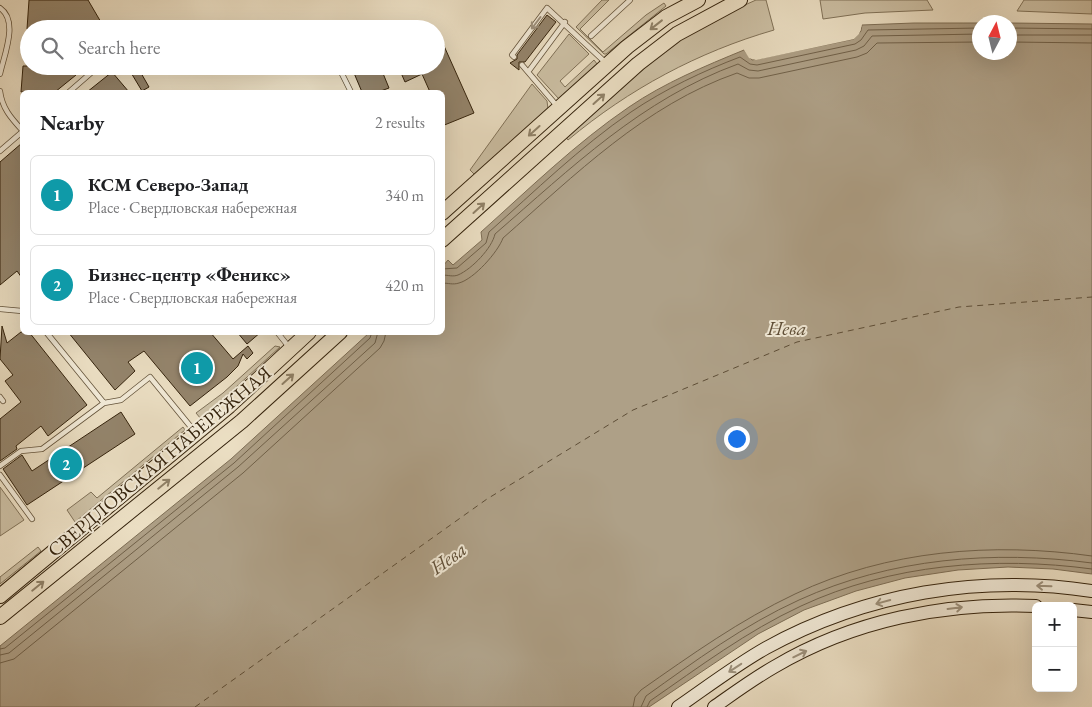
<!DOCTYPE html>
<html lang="en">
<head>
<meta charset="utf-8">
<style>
	:root { --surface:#fff; --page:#f6f6f6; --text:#202124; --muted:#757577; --line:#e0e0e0; --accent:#8f2418 }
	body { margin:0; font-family:"EB Garamond",serif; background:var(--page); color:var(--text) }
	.controls { position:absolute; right:15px; bottom:15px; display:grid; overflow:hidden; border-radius:8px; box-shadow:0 5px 20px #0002 }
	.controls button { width:45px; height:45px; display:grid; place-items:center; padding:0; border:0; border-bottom:1px solid var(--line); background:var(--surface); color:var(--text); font:25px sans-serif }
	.compass { position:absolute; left:972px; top:15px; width:45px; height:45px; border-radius:50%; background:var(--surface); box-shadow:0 5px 20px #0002; rotate:7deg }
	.you { position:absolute; left:736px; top:438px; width:18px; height:18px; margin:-12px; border:4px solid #fff; border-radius:50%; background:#1a73e8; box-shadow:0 0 0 8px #1a73e833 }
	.badge { display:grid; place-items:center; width:32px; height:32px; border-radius:50%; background:var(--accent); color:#fff; font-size:16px; font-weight:700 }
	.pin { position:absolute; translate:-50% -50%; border:2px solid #fff; box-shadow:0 1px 5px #0006 }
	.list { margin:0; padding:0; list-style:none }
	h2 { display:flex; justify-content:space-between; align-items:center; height:65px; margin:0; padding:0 20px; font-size:21px }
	h2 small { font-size:16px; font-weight:400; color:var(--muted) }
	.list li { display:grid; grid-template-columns:32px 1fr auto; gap:15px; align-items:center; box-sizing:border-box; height:80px; margin:0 10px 10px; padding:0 10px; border:1px solid var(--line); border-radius:8px }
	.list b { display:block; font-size:19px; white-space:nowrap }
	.list p { margin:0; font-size:16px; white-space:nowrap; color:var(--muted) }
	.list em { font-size:16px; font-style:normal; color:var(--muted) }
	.icon { flex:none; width:28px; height:28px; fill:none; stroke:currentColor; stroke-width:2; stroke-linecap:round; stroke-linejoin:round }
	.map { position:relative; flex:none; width:1092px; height:707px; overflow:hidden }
	.search { position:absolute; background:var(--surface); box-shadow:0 5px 20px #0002; left:20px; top:20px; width:425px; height:55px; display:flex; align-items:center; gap:12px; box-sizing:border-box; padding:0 18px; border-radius:28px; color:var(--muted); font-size:19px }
	.panel { position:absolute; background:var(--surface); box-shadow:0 5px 20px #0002; left:20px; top:90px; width:425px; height:245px; border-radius:8px }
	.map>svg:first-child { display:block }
	.green { fill:#cdc1a6; stroke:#807259 }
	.water { fill:#aea087; stroke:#7d6e56 }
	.pier { fill:#ede1c6 }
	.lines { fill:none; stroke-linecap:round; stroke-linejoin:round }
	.shore { stroke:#70614a; stroke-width:1 }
	.ferry { stroke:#5e4e37; stroke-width:1; stroke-dasharray:6 5; stroke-linecap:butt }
	.building { fill:#94856d; stroke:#33220c }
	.lane-casing { stroke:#62523a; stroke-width:6 }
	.secondary-casing { stroke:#33220c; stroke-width:14 }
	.primary-casing { stroke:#33220c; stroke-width:16 }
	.lane { stroke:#f3ecda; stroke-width:4.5 }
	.secondary { stroke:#f3ecda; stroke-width:12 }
	.primary { stroke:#ede1c6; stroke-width:14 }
	.oneway { stroke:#9d917d }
	.oneway2 { stroke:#908269 }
	.labels { text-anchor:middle; stroke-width:4; stroke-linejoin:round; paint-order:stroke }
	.street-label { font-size:19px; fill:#33220c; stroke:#f3ecda }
	.water-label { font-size:20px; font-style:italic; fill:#5e4e37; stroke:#f3ecda }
</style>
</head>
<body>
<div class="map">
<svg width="1092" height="707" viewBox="0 0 1092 707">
	<rect width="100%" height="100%" fill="#ede1c6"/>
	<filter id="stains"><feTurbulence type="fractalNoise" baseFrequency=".004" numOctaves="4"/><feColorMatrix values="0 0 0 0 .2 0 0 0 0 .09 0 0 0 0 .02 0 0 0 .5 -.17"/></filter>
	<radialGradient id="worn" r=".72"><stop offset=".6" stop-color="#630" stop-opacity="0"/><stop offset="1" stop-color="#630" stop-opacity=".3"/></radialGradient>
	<!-- green -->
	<path class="green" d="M602 0H609L580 29 603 52 646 15 664 3 666 6 606 54H604L576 27Z
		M756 0H766L774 30C698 52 629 89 568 140L565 136 674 43 716 18Z
		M820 0H927L933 10 865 13 823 19Z
		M1024 0H1092V14L1017 11Z
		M569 34 589 54 560 81 565 87 594 60 597 64 559 99 537 75Z
		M532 84 547 101 548 109 475 175 470 170Z
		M275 346 280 347 201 419 196 413 223 393Z
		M183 427 185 430 75 522 67 510 91 492 97 498Z
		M0 487 24 520 0 536Z
		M38 547 41 551 0 584V577Z"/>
	<!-- water -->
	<path class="water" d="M914 23H979L980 52H1010V23L1092 24V574L1053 569 1008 567 958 570 905 578 856 591 804 610 758 634 649 707H0V646L231 459 369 333 442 332 443 266 448 260 453 265 482 240 481 232C529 189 576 143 629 107 664 83 705 66 744 50L752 60 854 39 861 31 862 25Z"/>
	<!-- pier -->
	<path class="pier" d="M862 25 859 34 854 39 756 60 749 58 744 50 747 49 751 56 756 57 853 36 857 33 859 26Z"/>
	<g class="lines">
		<!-- shore -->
		<path class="shore" d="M1010 28 1092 29
			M1010 35H1092
			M1010 42 1092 43
			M442 269 457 268 486 243 489 232C535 191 580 147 631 112 665 89 703 71 740 57L750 64 757 65 855 44 861 40 868 30 980 28
			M442 275C448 275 453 277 458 275 472 269 492 248 495 234 571 168 642 99 738 64L749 70 758 71 856 50 864 46 872 36 980 34
			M442 283C448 283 453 285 459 283 474 279 498 252 503 238 575 175 645 105 737 73L749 78H759L857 57 867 53 877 43 980 42
			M0 649 5 648 234 463 370 338 372 332
			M0 655 9 653 238 467 375 343 378 332
			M0 663 14 659 243 473 380 348 384 341 386 332
			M633 707 635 697 641 690C691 655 740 620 795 594 887 550 993 542 1092 556
			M641 707 646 696C695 661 744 625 799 600 891 558 993 550 1092 563
			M647 707 650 701C699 667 747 631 801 606 891 564 995 556 1092 569"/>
		<!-- ferry -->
		<path class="ferry" d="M195 707 487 499 633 410 797 342 959 307 1092 297"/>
	</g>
	<!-- building -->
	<path class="building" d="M29 0H88L105 29H27Z
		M547 15 556 22 525 62H519V70L510 63 517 59V55Z
		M436 28 474 113 442 126V92H430L422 74 405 82 398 66H436Z
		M23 66H77L76 75 55 92H21Z
		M127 66H137L149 87 142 91Z
		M351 66H380L389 88 378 92H362Z
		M112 72 129 92H87Z
		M22 143V278L17 271 0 285V162Z
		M2 326 7 343 21 332H29L87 405 48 436 41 426 16 446 17 449 0 461V419L21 402 5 381 13 375 0 359Z
		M68 332H210L233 359 248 346 253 353 247 359 243 354 238 366 227 377 190 406 144 351 128 362 135 371 115 390Z
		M237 332H261L247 344Z
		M121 412 135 434 27 505 3 469 22 455 32 471Z"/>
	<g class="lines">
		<!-- lane casing -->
		<g class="lane-casing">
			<path id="lane" d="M0 8C19 21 4 55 0 74
				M591 36 630 0
				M514 57 512 55 547 8 606 63
				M522 65 557 106
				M338 66 351 92
				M528 72 565 22
				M0 91C2 108 11 118 22 130
				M69 92 92 72 109 66
				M0 151 22 132
				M0 309 22 311
				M46 332 104 403
				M277 332 289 347
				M0 397 3 401
				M0 466 21 451 42 449 104 403 121 400 150 377 195 432
				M0 475 32 519"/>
		</g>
		<!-- secondary casing -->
		<g class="secondary-casing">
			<path id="secondary" d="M1073 610 1092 612
				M678 707C707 687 736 665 766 648 866 593 980 574 1092 591
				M714 707C734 693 753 679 774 667 853 620 945 602 1036 606"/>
		</g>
		<!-- primary casing -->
		<g class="primary-casing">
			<path id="primary" d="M442 213 627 47 666 17 698 0
				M442 240 638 64 677 34 740 0
				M0 596 229 406 309 332
				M0 617 242 421 340 332"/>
		</g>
		<!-- lane -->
		<use href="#lane" class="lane"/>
		<!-- secondary -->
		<use href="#secondary" class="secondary"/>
		<!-- primary -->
		<use href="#primary" class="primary"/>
	</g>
	<!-- one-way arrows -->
	<defs><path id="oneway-shaft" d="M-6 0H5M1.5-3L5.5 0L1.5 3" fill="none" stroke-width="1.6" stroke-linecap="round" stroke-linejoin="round" transform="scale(1.25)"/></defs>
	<g class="oneway">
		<use href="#oneway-shaft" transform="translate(536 23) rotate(127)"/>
		<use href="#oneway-shaft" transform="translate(1044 586) rotate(-178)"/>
		<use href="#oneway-shaft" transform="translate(883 602) rotate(165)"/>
		<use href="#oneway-shaft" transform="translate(955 608) rotate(-7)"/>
		<use href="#oneway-shaft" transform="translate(800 654) rotate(-26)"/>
		<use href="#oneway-shaft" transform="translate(735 668) rotate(147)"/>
	</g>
	<g class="oneway2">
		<use href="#oneway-shaft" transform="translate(656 25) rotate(142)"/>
		<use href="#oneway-shaft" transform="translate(599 99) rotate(-42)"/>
		<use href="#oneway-shaft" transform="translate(534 131) rotate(138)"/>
		<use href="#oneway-shaft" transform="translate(479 208) rotate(-42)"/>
		<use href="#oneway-shaft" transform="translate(288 379) rotate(-42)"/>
		<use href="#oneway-shaft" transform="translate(164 484) rotate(-39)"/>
		<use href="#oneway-shaft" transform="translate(38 586) rotate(-39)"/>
	</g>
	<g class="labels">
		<!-- street labels -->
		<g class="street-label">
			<text transform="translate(159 461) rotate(-40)" y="7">СВЕРДЛОВСКАЯ НАБЕРЕЖНАЯ</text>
		</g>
		<!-- water labels -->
		<g class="water-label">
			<text x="787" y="335">Нева</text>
			<text transform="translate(448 558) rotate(-36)" y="7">Нева</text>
		</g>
	</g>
	<rect width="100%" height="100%" filter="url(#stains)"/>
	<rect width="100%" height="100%" fill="url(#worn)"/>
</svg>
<div class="controls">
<button>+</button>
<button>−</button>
</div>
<svg class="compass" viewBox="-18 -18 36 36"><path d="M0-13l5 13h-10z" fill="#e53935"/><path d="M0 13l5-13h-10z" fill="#757577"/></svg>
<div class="you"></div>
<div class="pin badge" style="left:197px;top:368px;background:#0f9aa8">1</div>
<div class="pin badge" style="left:66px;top:464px;background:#0f9aa8">2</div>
<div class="search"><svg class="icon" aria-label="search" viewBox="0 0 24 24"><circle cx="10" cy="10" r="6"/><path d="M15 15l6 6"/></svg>Search here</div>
<section class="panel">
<h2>Nearby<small>2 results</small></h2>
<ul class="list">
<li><span class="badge" style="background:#0f9aa8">1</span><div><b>КСМ Северо-Запад</b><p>Place · Свердловская набережная</p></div><em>340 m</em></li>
<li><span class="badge" style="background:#0f9aa8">2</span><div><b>Бизнес-центр «Феникс»</b><p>Place · Свердловская набережная</p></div><em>420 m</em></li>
</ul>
</section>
</div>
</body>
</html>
